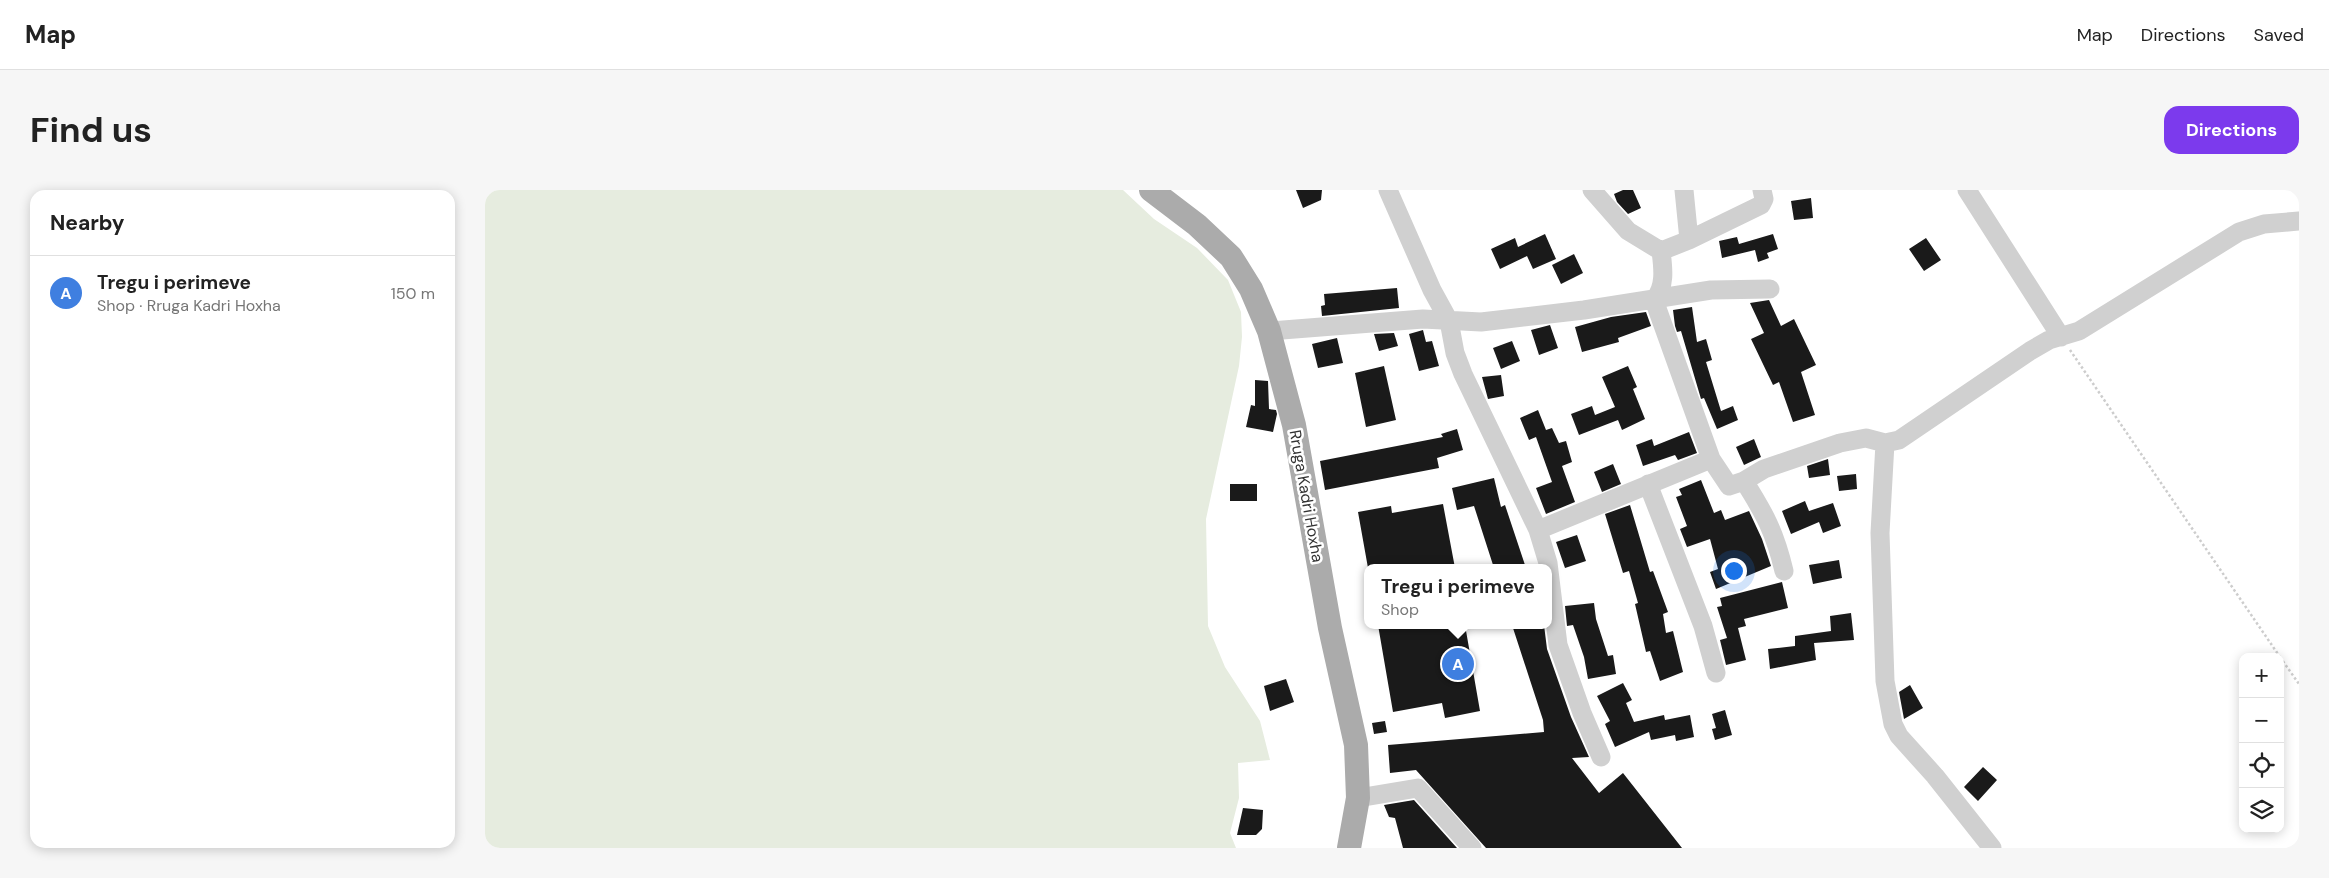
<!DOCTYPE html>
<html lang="en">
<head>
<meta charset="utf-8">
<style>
	:root { --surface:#fff; --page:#f6f6f6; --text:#222; --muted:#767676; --line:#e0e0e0; --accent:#7c3aed }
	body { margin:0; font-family:"DM Sans",sans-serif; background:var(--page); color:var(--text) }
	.controls { position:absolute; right:15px; bottom:15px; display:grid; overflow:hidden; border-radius:10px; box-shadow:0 2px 12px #0003 }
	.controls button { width:45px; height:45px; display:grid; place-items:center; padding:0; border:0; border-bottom:1px solid var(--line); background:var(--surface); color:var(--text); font:25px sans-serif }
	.you { position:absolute; left:1248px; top:380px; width:18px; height:18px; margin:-12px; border:4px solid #fff; border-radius:50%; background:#1a73e8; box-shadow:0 0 0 8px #1a73e833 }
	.badge { display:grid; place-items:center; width:32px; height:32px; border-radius:50%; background:var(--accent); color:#fff; font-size:16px; font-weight:700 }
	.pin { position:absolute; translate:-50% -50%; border:2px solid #fff; box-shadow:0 1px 5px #0006 }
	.popup { position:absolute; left:879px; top:374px; width:188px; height:65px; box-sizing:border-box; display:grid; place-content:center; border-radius:10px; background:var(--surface); filter:drop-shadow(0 1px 4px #0005); font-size:16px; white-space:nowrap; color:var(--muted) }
	.popup b { font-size:19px; color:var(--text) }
	.popup::after { content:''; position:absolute; left:50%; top:100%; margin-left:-10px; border:10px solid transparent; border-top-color:var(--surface) }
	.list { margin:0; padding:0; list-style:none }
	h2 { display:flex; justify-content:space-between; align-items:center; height:65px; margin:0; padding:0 20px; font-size:21px }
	h2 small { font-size:16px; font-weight:400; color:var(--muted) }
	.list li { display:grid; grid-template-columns:32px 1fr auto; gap:15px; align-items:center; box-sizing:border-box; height:75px; padding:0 20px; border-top:1px solid var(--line) }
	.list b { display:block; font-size:19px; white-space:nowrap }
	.list p { margin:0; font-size:16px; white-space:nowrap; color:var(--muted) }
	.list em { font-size:16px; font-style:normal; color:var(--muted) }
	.icon { flex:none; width:28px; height:28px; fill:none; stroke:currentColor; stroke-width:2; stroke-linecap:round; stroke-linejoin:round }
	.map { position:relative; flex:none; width:1814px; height:658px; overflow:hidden; border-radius:15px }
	header { display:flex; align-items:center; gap:30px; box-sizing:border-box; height:70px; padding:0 25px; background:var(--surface); border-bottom:1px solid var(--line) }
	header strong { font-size:24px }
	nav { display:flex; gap:28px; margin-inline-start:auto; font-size:18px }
	.intro { display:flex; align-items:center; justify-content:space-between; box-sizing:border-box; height:120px; padding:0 30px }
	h1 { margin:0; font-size:35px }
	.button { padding:12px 22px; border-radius:15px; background:var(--accent); color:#fff; font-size:18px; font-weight:700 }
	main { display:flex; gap:30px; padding:0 30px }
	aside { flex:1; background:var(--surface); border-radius:15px; box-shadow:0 2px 12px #0003 }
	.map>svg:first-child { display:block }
	.green { fill:#e6ecdf }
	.building { fill:#1a1a1a }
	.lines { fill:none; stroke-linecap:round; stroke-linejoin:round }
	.path { stroke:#cdcdcd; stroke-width:2.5; stroke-dasharray:2.5 2.5; stroke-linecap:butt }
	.minor { stroke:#d0d0d0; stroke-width:19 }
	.major { stroke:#ababab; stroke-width:24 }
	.labels { text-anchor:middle; stroke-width:5; stroke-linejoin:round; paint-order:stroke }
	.street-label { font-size:16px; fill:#333; stroke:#fff }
</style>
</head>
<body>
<header>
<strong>Map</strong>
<nav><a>Map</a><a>Directions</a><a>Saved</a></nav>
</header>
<div class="intro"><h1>Find us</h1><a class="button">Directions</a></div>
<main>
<aside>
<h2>Nearby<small></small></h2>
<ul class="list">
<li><span class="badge" style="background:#3f7fe0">A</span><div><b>Tregu i perimeve</b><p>Shop · Rruga Kadri Hoxha</p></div><em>150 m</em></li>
</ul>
</aside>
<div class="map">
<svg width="1814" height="658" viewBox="0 0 1814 658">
	<rect width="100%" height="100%" fill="#fff"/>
	<!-- green -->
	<path class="green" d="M0 0H638L669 29 712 58 743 90 756 122 757 147 754 176 721 329 723 436 740 477 775 531 785 570 753 573 754 608 745 643 751 658H0Z"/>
	<!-- building -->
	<path class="building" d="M811 0H837L836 10 818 18Z
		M1138 0H1148L1156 18 1143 24 1132 12 1129 4Z
		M1326 8 1328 28 1309 30 1306 11Z
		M1060 44 1071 69 1048 79 1042 66 1015 79 1006 59 1030 48 1033 57Z
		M1288 44 1293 59 1282 63 1284 68 1273 72 1270 60 1237 68 1234 51 1252 47 1254 54Z
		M1441 48 1456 70 1439 81 1424 59Z
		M1089 64 1098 83 1076 94 1067 75Z
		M912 98 914 118 837 126 836 116 840 115 839 104Z
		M1284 110 1296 136 1309 129 1331 175 1316 182 1330 225 1308 232 1294 192 1288 195 1266 149 1279 143 1265 113Z
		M1207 117 1212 152 1221 149 1227 170 1221 172 1236 221 1248 216 1253 230 1232 239 1219 208 1216 209 1196 141 1192 142 1190 136 1188 120Z
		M1161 122 1166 136 1133 148 1134 152 1097 162 1090 137 1126 127Z
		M1065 135 1073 158 1054 165 1046 140Z
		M938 140 941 152 947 151 954 176 934 181 924 144Z
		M909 143 913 156 894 161 889 144Z
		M852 148 858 173 833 178 827 154Z
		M1027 151 1035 171 1016 179 1008 158Z
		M899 176 911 230 881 237 870 183Z
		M1143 176 1152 197 1148 199 1160 229 1137 240 1133 230 1094 245 1086 224 1107 216 1110 225 1130 217 1117 187Z
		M1016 185 1019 206 1003 209 997 187Z
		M770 190 783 191 784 219 791 220 792 224 788 242 761 237 766 215 770 216Z
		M1053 220 1061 240 1067 238 1074 253 1081 251 1087 272 1077 276 1090 312 1061 324 1051 298 1067 292 1051 247 1044 250 1035 228Z
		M972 239 978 260 952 268 954 278 840 300 835 271 958 247 956 244Z
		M1204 242 1212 263 1193 270 1190 265 1158 276 1151 255 1167 249 1169 256Z
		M1269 249 1276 267 1259 275 1251 257Z
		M1343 269 1345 285 1324 288 1322 276Z
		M1128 274 1136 294 1117 302 1109 282Z
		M1371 284 1372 299 1354 301 1352 286Z
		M1009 288 1016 317 1020 315 1041 378H1009L989 316 972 320 967 298Z
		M1216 290 1229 323 1236 320 1240 330 1264 321 1277 349 1286 376 1231 399 1225 382 1233 379 1225 349 1202 357 1195 339 1202 336 1191 307 1197 305 1194 299Z
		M745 294H772V311H745Z
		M1320 311 1324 321 1348 313 1356 336 1338 343 1334 332 1306 344 1297 321Z
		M958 314 970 378H883L873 322 906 316 907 323Z
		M1145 315 1165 382 1168 381 1183 422 1178 424 1181 443 1188 441 1198 482 1175 491 1165 461 1161 462 1150 414 1153 413 1144 381 1138 383 1120 324Z
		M1092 345 1101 371 1080 378 1071 352Z
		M1354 370 1357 388 1328 394 1324 375Z
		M1297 392 1303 418 1259 429 1261 436 1253 438 1261 470 1241 475 1235 450 1242 448 1232 417 1237 416 1235 408Z
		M1109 413 1111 429 1123 466 1128 465 1131 484 1103 489 1099 467 1088 435 1082 436 1080 416Z
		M1366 423 1369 450 1329 453 1331 470 1285 479 1283 459 1310 456V446L1346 441 1345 426Z
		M893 435H980L995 521 960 528 957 513 908 522Z
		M1027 435H1059L1062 459 1086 527 1104 567 1087 568 1114 603 1138 583 1197 658H1001L931 580 905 583 903 555 1059 542 1058 530Z
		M801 489 809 512 785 521 779 496Z
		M1138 493 1147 510 1141 513 1149 532 1179 525 1180 530 1205 525 1209 547 1191 551 1190 545 1166 550 1164 542 1130 557 1120 534 1125 531 1112 506Z
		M1425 495 1438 518 1419 529 1414 502Z
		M1240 520 1247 545 1230 550 1227 539 1231 538 1227 524Z
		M900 531 902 542 889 544 887 533Z
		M1498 577 1512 590 1493 611 1479 597Z
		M929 610 972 658H918L910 628 904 627 899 615Z
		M758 618 778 620 777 639 771 645H752Z"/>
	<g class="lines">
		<!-- path -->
		<path class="path" d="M1585 160 1795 467
			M1795 467 1814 494"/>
		<!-- minor -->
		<path class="minor" d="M903 0 947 100 964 131 970 163 978 184 1053 340 1063 373 1073 455 1097 523 1116 567
			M1107 0 1143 41 1176 61 1204 50 1276 15 1279 9 1277 0
			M1199 0 1204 50
			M1482 0 1576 147
			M1176 61C1178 77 1181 97 1169 110L1226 269 1244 296 1259 291 1279 279 1355 253 1381 248 1400 253
			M784 141 938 129 996 132 1099 120 1226 100 1285 99
			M1259 291C1280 324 1290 343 1299 381
			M1163 294 1218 436 1231 483
			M1053 340 1226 269
			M873 608 933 598 987 658
			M1507 658 1450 586 1414 546 1408 534 1400 491 1395 343 1400 253 1414 250 1545 161 1564 150 1594 141 1754 42 1779 34 1814 31"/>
		<!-- major -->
		<path class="major" d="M666 0 712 35 746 67 766 99 784 141 809 235 845 438 871 555 873 608 864 658"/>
	</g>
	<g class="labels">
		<!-- street labels -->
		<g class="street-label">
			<text transform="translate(822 306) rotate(80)" y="6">Rruga Kadri Hoxha</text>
		</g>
	</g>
</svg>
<div class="controls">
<button>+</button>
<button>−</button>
<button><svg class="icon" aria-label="locate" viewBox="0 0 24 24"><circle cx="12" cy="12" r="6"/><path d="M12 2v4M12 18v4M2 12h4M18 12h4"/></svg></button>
<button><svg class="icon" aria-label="layers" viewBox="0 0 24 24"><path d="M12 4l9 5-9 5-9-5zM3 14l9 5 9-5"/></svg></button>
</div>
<div class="you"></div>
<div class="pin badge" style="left:973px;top:474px;background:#3f7fe0">A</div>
<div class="popup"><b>Tregu i perimeve</b>Shop</div>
</div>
</main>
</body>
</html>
